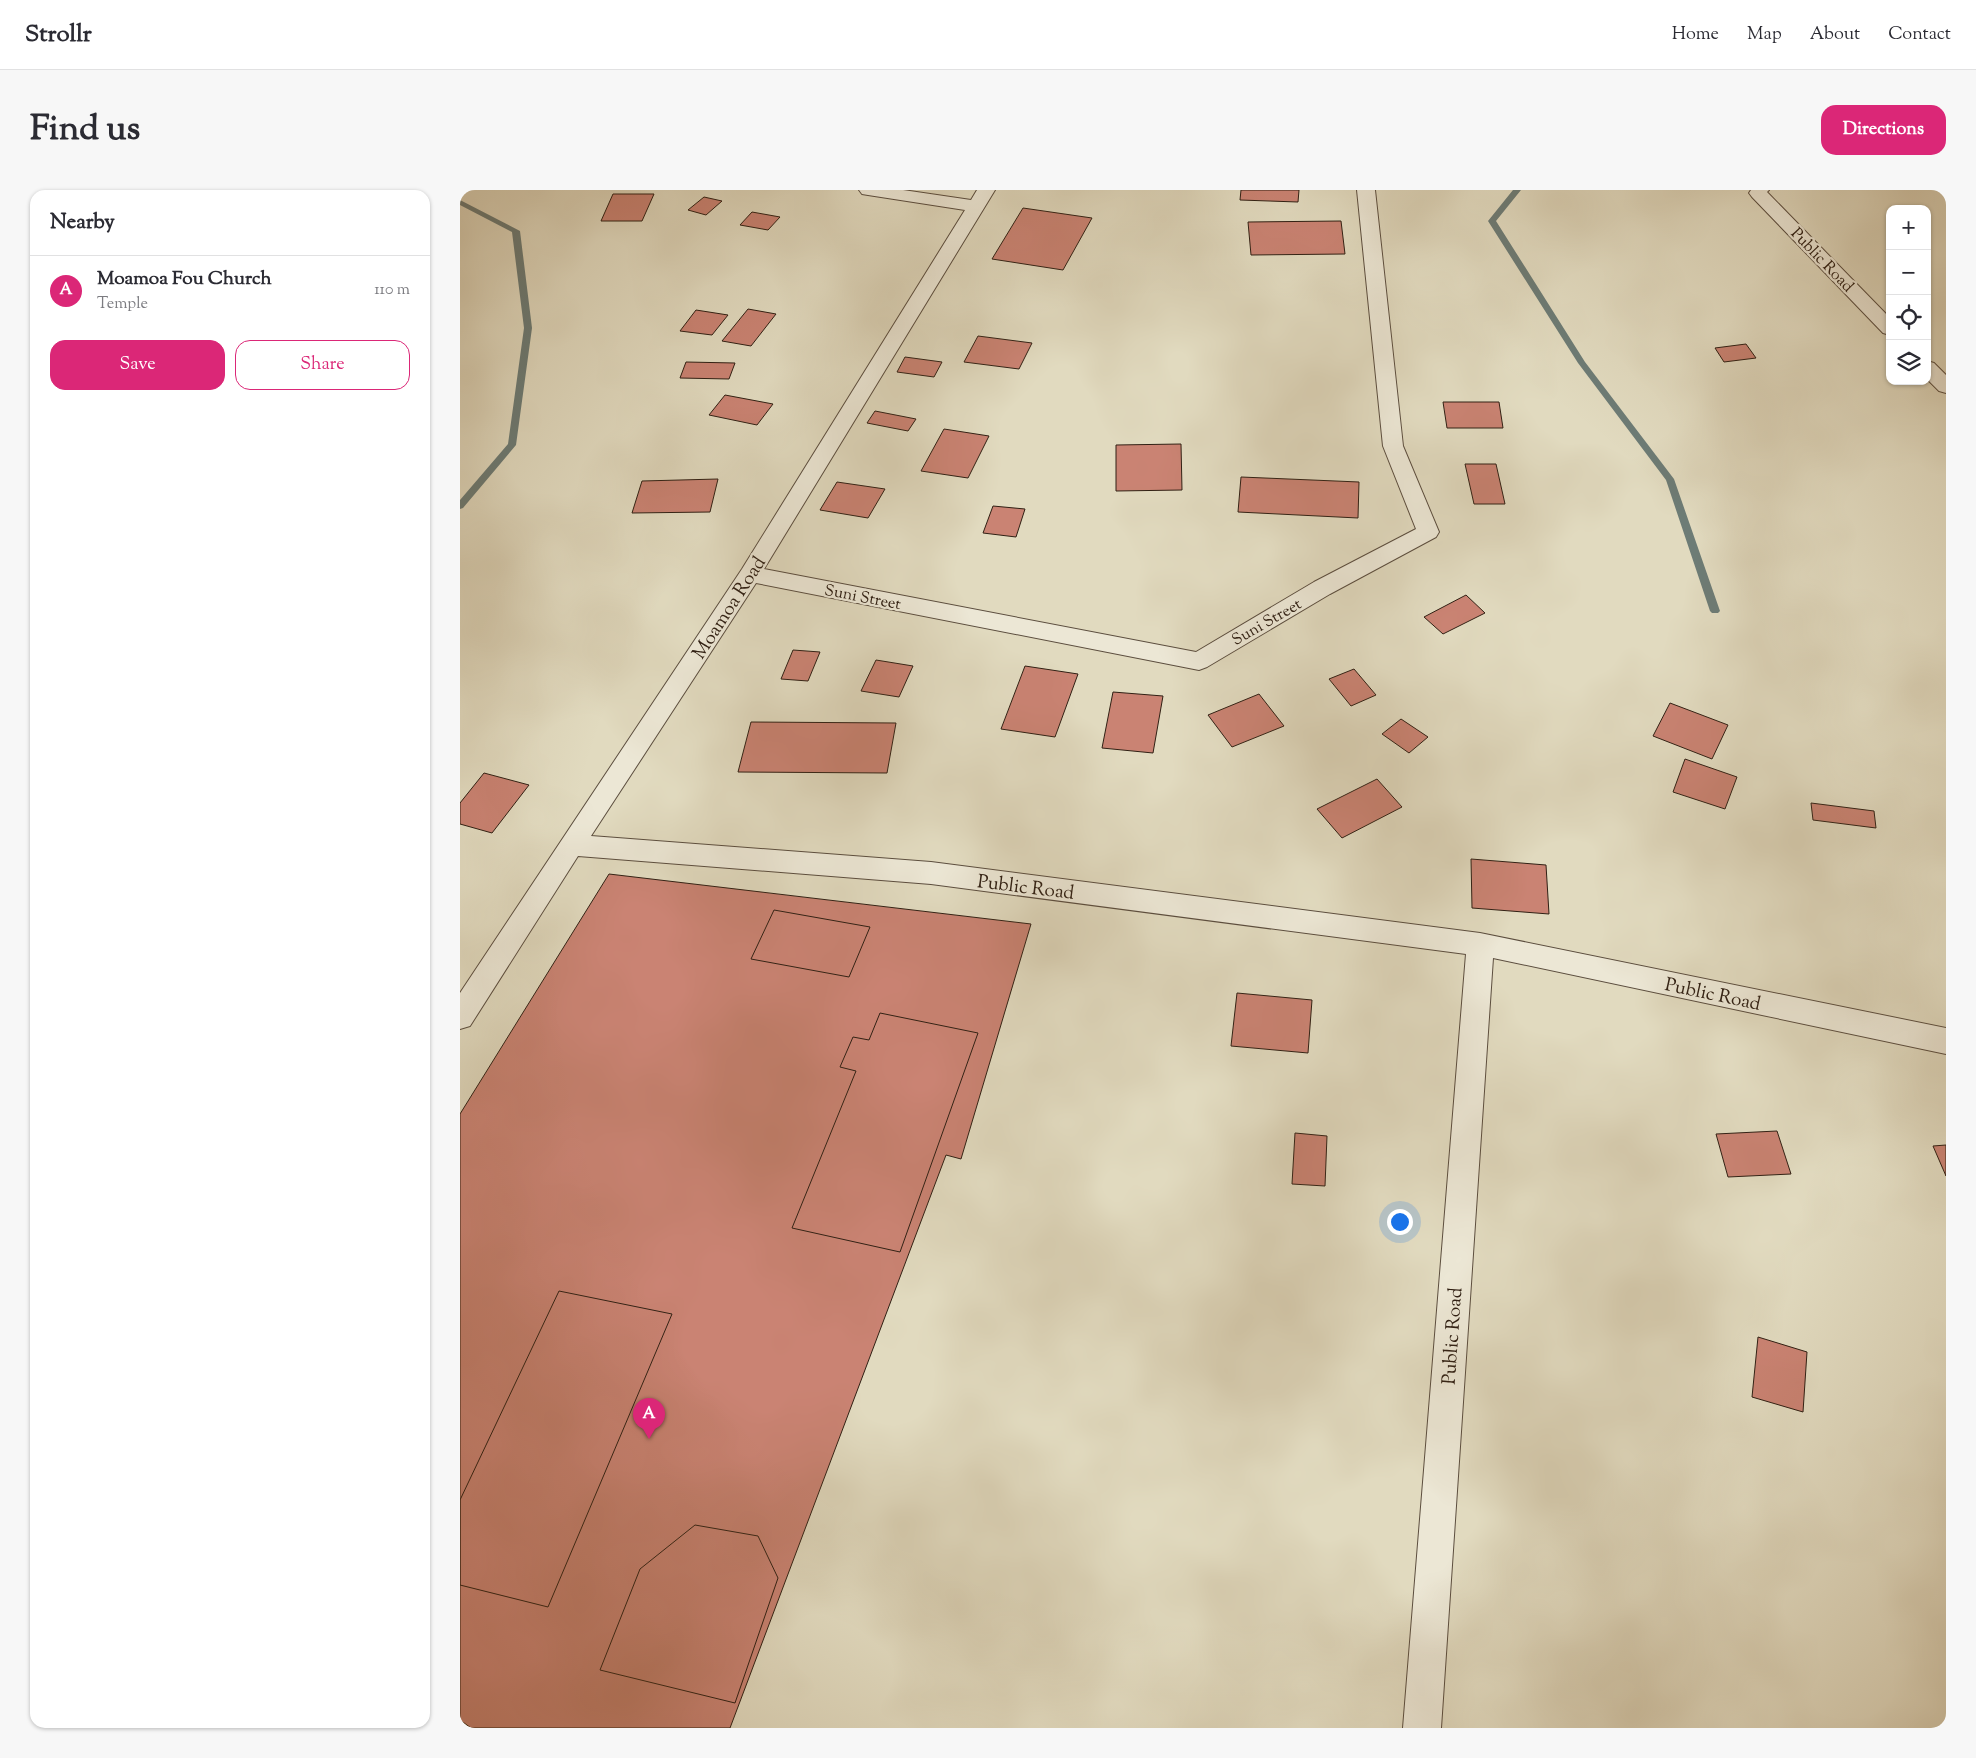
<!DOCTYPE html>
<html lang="en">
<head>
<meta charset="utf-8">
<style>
	:root { --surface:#fff; --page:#f7f7f7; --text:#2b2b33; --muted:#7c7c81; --line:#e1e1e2; --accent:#db2777 }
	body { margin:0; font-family:"Sorts Mill Goudy",serif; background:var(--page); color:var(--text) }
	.controls { position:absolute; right:15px; top:15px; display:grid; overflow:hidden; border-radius:10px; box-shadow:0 1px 4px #0004 }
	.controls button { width:45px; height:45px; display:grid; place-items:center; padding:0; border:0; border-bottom:1px solid var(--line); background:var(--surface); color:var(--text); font:25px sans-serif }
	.you { position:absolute; left:939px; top:1031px; width:18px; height:18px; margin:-12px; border:4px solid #fff; border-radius:50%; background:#1a73e8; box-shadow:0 0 0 8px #1a73e833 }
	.badge { display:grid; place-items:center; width:32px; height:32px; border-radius:50%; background:var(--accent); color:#fff; font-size:16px; font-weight:700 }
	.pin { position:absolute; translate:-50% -41px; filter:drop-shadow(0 1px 2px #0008) }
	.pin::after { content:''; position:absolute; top:26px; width:18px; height:15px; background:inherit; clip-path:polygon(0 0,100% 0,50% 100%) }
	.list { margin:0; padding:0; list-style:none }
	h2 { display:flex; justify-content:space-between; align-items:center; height:65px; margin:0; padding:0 20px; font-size:21px }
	h2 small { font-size:16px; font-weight:400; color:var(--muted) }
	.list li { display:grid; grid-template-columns:32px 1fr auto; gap:15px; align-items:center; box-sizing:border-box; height:70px; padding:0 20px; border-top:1px solid var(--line) }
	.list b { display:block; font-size:19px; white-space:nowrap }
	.list p { margin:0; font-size:16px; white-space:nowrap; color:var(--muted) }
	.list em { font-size:16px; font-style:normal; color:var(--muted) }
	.actions { display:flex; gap:10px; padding:15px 20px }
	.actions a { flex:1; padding:11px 0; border:1px solid var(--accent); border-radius:15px; text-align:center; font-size:18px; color:var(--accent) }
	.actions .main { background:var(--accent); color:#fff }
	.icon { flex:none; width:28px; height:28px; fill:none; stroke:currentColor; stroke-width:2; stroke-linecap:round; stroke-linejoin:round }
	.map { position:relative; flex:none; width:1486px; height:1538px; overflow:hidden; border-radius:15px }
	header { display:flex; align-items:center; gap:30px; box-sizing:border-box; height:70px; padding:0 25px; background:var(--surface); border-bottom:1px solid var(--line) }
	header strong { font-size:24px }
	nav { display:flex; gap:28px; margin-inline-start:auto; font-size:18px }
	.intro { display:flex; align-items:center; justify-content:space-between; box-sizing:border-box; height:120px; padding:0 30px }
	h1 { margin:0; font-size:35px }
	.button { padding:12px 22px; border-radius:15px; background:var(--accent); color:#fff; font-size:18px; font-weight:700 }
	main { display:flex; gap:30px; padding:0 30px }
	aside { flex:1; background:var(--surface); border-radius:15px; box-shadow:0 1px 4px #0004 }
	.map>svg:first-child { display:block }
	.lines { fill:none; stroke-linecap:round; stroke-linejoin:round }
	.stream { fill:#6d7c76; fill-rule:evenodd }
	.building { fill:#ca8373; stroke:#302014 }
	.minor-casing { stroke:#5c4e3f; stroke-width:2 }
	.minor { fill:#ece7d5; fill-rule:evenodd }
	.labels { text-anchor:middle; stroke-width:4.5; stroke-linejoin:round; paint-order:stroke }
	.far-street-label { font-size:16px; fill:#302014; stroke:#ece7d5 }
	.street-label { font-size:19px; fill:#302014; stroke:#ece7d5 }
</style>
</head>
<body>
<header>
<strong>Strollr</strong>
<nav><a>Home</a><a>Map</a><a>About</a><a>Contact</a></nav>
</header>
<div class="intro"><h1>Find us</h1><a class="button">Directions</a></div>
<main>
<aside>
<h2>Nearby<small></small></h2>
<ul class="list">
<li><span class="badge">A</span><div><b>Moamoa Fou Church</b><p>Temple</p></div><em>110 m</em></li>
</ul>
<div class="actions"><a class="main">Save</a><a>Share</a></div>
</aside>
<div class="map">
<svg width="1486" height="1538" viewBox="0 0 1486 1538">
	<rect width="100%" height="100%" fill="#e1dabf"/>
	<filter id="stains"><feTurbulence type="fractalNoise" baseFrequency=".004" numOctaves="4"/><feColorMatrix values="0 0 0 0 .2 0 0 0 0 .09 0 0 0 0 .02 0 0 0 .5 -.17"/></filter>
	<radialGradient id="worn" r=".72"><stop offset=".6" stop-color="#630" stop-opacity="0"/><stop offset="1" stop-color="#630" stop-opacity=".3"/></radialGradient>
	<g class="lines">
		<!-- stream -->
		<path class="stream" d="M1053 0H1061L1036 31 1125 172 1214 289 1260 421 1258 423H1252L1250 421 1206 290 1118 173 1028 31Z
			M0 10 60 41 72 138 56 255 3 318 0 319V310L48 254 64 138 52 42 0 15Z"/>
	</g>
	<!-- building -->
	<path class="building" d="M781 0H839L838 12 780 10Z
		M153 4H194L182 31H141Z
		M244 7 262 11 246 25 228 20Z
		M563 18 632 28 603 80 532 69Z
		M292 22 320 27 308 40 280 35Z
		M881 31 885 64 791 65 788 32Z
		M288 119 316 124 291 156 262 151Z
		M236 120 268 125 252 145 220 141Z
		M518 146 572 153 559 179 504 172Z
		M1286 154 1296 168 1264 172 1255 158Z
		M445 167 482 172 474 187 437 182Z
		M226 172 275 173 269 189 220 188Z
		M265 205 313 214 297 235 249 225Z
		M983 212H1039L1043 238H987Z
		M415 221 456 229 448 241 407 233Z
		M484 239 529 246 508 288 461 281Z
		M721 254 722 300 656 301V255Z
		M1005 274H1036L1045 314H1014Z
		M781 287 899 292 898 328 778 322Z
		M258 289 250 322 172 323 182 291Z
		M377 292 425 299 408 328 360 320Z
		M533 316 565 319 556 347 523 343Z
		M1006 405 1025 423 983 444 964 427Z
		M333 460 360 462 348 491 321 489Z
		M416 470 453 476 439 507 401 501Z
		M565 476 618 484 595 547 541 539Z
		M894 479 916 505 891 516 869 489Z
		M653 502 703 506 693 563 642 558Z
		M799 504 824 536 772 557 748 525Z
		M1210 513 1268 535 1252 569 1193 546Z
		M941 529 968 547 949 563 922 544Z
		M291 532 436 533 427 583 278 582Z
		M1225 569 1277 587 1265 619 1213 602Z
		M24 583 69 595 32 643 0 634V613Z
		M917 589 942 617 882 648 857 619Z
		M1351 613 1414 621 1416 638 1353 630Z
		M1011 669 1086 675 1089 724 1012 718Z
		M149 684 571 734 501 969 486 965 270 1538H11L0 1530V924Z
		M314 720 410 737 389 787 291 769Z
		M777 803 852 810 848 863 771 856Z
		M420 823 518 843 440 1062 332 1038 396 881 380 877 393 847 409 850Z
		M1317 941 1331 984 1268 987 1256 944Z
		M835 943 867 946 865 996 832 994Z
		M1486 955V986L1473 956Z
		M99 1101 212 1124 88 1417 0 1395V1310Z
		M1298 1147 1347 1162 1343 1222 1292 1207Z
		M235 1335 298 1346 318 1388 275 1513 140 1480 180 1379Z"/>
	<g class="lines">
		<!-- minor casing -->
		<g class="minor-casing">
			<path id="minor" d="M399 0H443L511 10 517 0H535L304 379 736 462 854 392 956 339 923 256 897 0H915L943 256 979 342 976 347 870 404 747 477 739 480 296 393 131 646 471 672 1020 743 1486 838V864L1033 768 981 1538H943L1006 764 471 694 118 666 10 836 0 839V803L282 379 505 20 408 5 402 4Z
				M1291 0H1309L1307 2 1430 128V145L1423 143 1292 7 1289 3Z
				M1467 171 1474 173 1486 185V203L1479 201 1467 189Z"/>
		</g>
		<!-- minor -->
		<use href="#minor" class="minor"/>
	</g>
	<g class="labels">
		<!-- far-street labels -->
		<g class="far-street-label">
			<text transform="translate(1363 69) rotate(46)" y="6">Public Road</text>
			<text transform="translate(403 406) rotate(11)" y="6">Suni Street</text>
			<text transform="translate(806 431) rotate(-30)" y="6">Suni Street</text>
		</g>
		<!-- street labels -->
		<g class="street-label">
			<text transform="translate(268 417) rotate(-57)" y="7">Moamoa Road</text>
			<text transform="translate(566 696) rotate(7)" y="7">Public Road</text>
			<text transform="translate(1253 803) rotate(12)" y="7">Public Road</text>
			<text transform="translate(991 1146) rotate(-86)" y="7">Public Road</text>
		</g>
	</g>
	<rect width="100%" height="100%" filter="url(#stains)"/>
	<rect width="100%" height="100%" fill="url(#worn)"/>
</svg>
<div class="controls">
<button>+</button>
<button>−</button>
<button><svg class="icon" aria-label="locate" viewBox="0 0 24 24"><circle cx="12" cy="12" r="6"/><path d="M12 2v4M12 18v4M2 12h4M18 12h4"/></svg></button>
<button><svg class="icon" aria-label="layers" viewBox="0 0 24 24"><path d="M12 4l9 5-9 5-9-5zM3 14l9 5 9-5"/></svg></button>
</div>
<div class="you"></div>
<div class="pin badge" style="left:189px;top:1249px">A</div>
</div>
</main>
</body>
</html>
